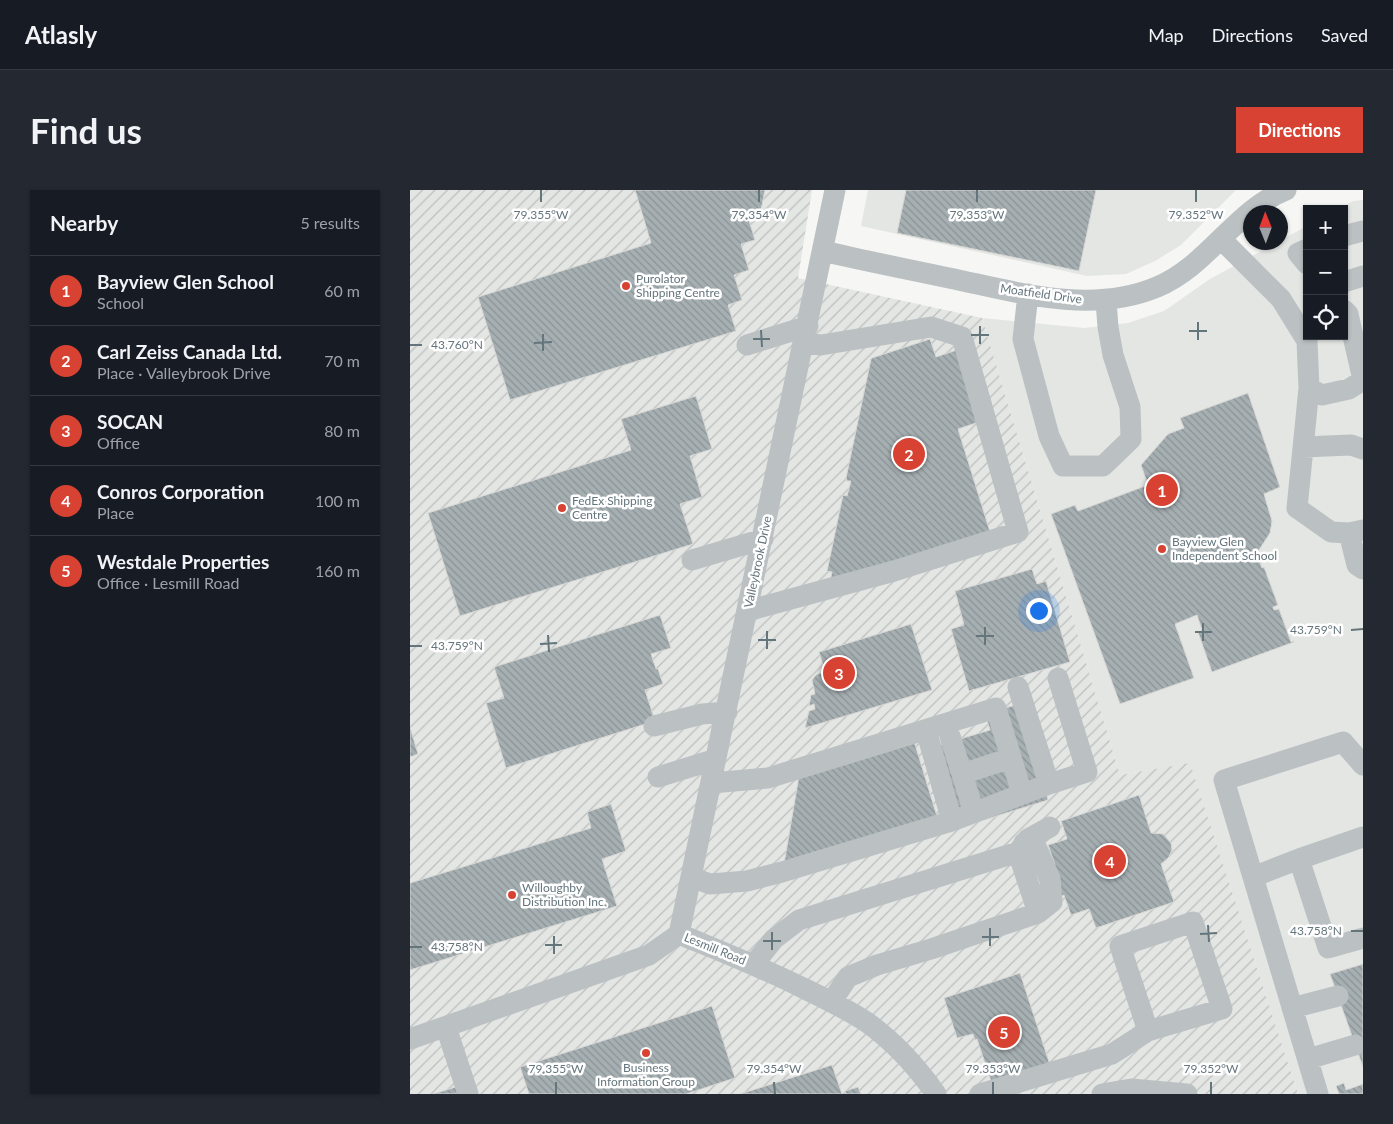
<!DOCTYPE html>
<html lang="en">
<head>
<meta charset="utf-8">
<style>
	:root { --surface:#171b24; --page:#242831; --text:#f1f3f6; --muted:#9ea1a6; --line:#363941; --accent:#d74233 }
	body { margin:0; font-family:Lato,sans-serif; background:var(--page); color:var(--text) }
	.controls { position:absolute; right:15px; top:15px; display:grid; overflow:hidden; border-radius:0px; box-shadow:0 1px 4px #0004 }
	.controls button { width:45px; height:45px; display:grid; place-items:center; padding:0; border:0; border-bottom:1px solid var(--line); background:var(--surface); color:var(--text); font:25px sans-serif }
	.compass { position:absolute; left:833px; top:15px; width:45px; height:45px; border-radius:50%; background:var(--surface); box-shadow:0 1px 4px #0004; rotate:359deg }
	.you { position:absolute; left:628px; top:420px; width:18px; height:18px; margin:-12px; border:4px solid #fff; border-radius:50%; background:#1a73e8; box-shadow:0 0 0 8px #1a73e833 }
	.badge { display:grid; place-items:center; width:32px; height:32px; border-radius:50%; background:var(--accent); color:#fff; font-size:16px; font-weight:700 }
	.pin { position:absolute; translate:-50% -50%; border:2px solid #fff; box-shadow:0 1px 5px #0006 }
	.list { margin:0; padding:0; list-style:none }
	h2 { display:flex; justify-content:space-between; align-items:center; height:65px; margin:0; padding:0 20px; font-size:21px }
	h2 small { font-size:16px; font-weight:400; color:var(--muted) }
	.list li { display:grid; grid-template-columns:32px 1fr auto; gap:15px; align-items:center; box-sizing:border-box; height:70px; padding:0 20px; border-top:1px solid var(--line) }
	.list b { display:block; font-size:19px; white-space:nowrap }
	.list p { margin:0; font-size:16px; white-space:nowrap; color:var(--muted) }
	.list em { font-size:16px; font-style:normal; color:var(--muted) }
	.icon { flex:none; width:28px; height:28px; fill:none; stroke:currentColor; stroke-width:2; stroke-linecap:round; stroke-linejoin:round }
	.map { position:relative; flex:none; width:953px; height:904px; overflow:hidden; border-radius:0px }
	header { display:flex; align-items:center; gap:30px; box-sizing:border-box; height:70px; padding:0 25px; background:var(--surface); border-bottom:1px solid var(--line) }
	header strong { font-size:24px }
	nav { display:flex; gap:28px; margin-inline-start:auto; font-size:18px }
	.intro { display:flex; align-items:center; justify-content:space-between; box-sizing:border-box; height:120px; padding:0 30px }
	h1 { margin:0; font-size:35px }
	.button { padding:12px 22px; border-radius:0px; background:var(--accent); color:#fff; font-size:18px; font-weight:700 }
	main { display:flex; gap:30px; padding:0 30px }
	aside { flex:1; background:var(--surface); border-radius:0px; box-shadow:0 1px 4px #0004 }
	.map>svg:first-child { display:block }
	.built { fill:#e4e6e4 }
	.industrial { fill:url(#industrial-furrows) }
	.building { fill:url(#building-back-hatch); stroke:#d8d8d6 }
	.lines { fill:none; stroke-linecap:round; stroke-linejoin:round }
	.minor { stroke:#bbc1c3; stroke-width:21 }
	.ticks { fill:none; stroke:#64757c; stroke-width:2 }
	.poi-dot { fill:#d74233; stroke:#fff; stroke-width:2 }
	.labels { text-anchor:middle; stroke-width:5; stroke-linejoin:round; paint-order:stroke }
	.poi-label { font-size:12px; fill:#64757c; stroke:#fff; text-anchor:start }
	.street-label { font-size:12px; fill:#64757c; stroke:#fff }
	.ticks-label { font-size:12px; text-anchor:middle; fill:#64757c; stroke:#fff; stroke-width:5; stroke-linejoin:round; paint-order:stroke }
</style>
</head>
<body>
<header>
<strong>Atlasly</strong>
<nav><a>Map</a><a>Directions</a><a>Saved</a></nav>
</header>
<div class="intro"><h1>Find us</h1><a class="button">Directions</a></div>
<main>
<aside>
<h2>Nearby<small>5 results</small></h2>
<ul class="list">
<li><span class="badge">1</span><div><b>Bayview Glen School</b><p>School</p></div><em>60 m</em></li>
<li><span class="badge">2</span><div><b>Carl Zeiss Canada Ltd.</b><p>Place · Valleybrook Drive</p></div><em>70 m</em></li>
<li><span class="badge">3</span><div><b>SOCAN</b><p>Office</p></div><em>80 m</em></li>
<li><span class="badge">4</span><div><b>Conros Corporation</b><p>Place</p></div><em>100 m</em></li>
<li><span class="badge">5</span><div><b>Westdale Properties</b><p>Office · Lesmill Road</p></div><em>160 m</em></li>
</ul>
</aside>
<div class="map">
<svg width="953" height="904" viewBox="0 0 953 904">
	<defs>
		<pattern id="industrial-furrows" width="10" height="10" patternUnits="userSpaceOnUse" patternTransform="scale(1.25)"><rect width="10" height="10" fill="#e4e6e4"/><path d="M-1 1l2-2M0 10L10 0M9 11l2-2" fill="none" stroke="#bcbfbe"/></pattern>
		<pattern id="building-back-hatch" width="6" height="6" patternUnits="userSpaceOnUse" patternTransform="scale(1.25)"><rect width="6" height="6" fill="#a6afb2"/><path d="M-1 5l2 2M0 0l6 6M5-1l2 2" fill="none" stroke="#8b9396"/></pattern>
	</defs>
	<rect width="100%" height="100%" fill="#f6f6f4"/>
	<!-- built -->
	<path class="built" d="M458 0H826L771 55 745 71 716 84 677 86 451 36Z
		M953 10V904H888L780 574 710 585 572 128 674 138 718 133 754 121 800 89 866 53 871 52V50L897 36V146H934V19H928L943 11Z"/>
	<!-- industrial -->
	<path class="industrial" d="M0 0H402L388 88 572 128 710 585 780 573 888 904H0Z"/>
	<!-- building -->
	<path class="building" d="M225 0H355L350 25 341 23 337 24 345 50 331 54 339 80 324 85 332 110 318 115 326 141 100 210 68 107 241 53Z
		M496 0H686L669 81 487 43Z
		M520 149 526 167 547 160 569 232 548 239 581 345 420 391 422 382 417 381 433 305 437 306 441 291H437L436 288 461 169 462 168Z
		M838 203 870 297 854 304 862 331 860 343 847 363 852 378 854 377 868 415 863 417 864 420 869 419 881 452 884 451V452L802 482 788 442 792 440 787 425 765 434 784 488 710 514 641 324 665 315 668 321 738 295 731 275 758 244 774 238 770 228Z
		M286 206 302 259 280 266 292 307 270 314 283 354 50 426 18 323 221 260 211 229Z
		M622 379 627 394 636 391 660 472 559 501 541 439 554 435 545 401Z
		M250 425 261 458 241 464 246 479H248L253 494 235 500 245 531 96 578 76 513 94 508 84 477Z
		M501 434 522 500 395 538 399 521 405 519 404 514 399 516 401 505 405 504 402 490 406 485 415 481 409 462Z
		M609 514 638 610 548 638 523 557 580 540 575 524Z
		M0 537 8 564 0 567Z
		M504 551 529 633 373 680 389 586Z
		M729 605 741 643 753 644 761 653 762 660 759 667 751 674 764 712 686 738 679 719 661 725 654 705 636 711 626 682 645 675 638 655 657 649 651 631Z
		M201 614 216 661 192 669 207 716 0 780V693L181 638 177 622Z
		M953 774V877L920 784Z
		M610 783 641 878 583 897 567 849 565 850 563 844 547 848 534 808Z
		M302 816 325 888 276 904H119L110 877Z
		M422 875 432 904H330Z
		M934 893 936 900 953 894V904H929L926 896Z
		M46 897 48 904H23Z
		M448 897 451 904H436L435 901Z"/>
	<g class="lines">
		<!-- minor -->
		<path class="minor" d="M934 46 953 41
			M811 49 871 109 897 151 899 198 887 318 921 342 939 343 953 340
			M897 59 888 63 897 74
			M413 61C455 71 497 79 539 88 607 102 680 125 747 97 798 76 825 20 876 0
			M934 92 953 86
			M618 104 613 149 639 246 653 276H693L721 249 720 217 703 165 698 137 696 111
			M934 120 938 124 953 190
			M337 155 398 136
			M899 198 912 205 939 199 953 190
			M893 257 941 255 953 259
			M939 343 947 375 953 379
			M282 370 353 349
			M337 421 484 381 608 342 552 147 521 137 411 155 394 153
			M244 536 292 524 317 522
			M516 540 542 631
			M540 546 552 584 601 568
			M552 584 562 616
			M248 587 306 569
			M301 593 358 588 586 518 611 600
			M639 594 677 582 648 488
			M614 653 627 659 640 689 642 712 628 723
			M608 662 618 649 640 637
			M889 669 953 647
			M281 687 300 694 337 691 372 682 542 631 639 594 608 497
			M843 687 889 669 918 758 953 748
			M269 744 425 0
			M269 744C310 761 351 777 391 797 414 808 437 819 458 833 484 852 507 877 526 904
			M344 774 364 749 389 730 608 662 628 723 521 759 467 775 438 787 422 811
			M882 818 928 806
			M36 837 58 904
			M0 849 239 765 269 744
			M898 869 945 855
			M570 904 702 864 738 841 812 819 783 732 710 756 738 841
			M692 904 721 899 777 904
			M908 904 814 590 933 552 953 575"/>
	</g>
	<!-- ticks -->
	<path class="ticks" d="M131 0V12M349 0V12M567 0V12M786 0V12M788 132V150M570 136V154M351 140 352 157M779 141H797M133 144V161M561 145H579M343 149H360M124 153 142 152M0 155H12M793 433V451M575 437V455M941 440 953 439M357 441V459M785 442H802M138 445 139 462M566 446H584M348 450H366M130 454 147 453M0 456H12M798 735 799 752M580 738V756M941 741H953M362 742V760M790 744 807 743M144 746V764M572 747H589M353 751H371M135 755H152M0 757H12M146 892V904M364 892 365 904M583 892V904M801 892V904"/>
	<!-- markers -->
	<g class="poi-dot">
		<circle cx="216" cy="96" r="5"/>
		<circle cx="152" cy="318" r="5"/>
		<circle cx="752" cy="359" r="5"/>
		<circle cx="102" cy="705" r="5"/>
		<circle cx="236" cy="863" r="5"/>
	</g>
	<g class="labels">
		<!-- poi labels -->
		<g class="poi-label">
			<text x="226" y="93">Purolator<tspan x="226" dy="14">Shipping Centre</tspan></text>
			<text x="162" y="315">FedEx Shipping<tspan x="162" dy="14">Centre</tspan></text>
			<text x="762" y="356">Bayview Glen<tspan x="762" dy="14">Independent School</tspan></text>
			<text x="112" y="702">Willoughby<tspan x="112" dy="14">Distribution Inc.</tspan></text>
			<text x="236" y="882" text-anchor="middle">Business<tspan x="236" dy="14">Information Group</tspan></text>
		</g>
		<!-- street labels -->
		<g class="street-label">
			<text transform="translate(631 104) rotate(8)" y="4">Moatfield Drive</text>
			<text transform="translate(348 372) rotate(-78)" y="4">Valleybrook Drive</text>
			<text transform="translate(305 759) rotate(22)" y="4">Lesmill Road</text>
		</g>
	</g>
	<g class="ticks-label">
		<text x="131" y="29">79.355°W</text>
		<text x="349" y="29">79.354°W</text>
		<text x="567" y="29">79.353°W</text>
		<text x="786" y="29">79.352°W</text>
		<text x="47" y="159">43.760°N</text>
		<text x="906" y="444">43.759°N</text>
		<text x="47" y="460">43.759°N</text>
		<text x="906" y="745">43.758°N</text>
		<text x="47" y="761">43.758°N</text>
		<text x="146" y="883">79.355°W</text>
		<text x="364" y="883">79.354°W</text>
		<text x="583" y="883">79.353°W</text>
		<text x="801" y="883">79.352°W</text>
	</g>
</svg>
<div class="controls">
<button>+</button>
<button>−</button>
<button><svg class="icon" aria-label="locate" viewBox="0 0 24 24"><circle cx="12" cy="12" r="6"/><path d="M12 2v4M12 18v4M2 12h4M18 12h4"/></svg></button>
</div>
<svg class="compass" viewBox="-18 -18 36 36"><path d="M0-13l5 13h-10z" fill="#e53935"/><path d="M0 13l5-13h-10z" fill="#9ea1a6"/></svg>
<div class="you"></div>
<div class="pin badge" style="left:752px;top:300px">1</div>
<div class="pin badge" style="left:499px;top:264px">2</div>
<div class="pin badge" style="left:429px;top:483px">3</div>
<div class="pin badge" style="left:700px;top:671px">4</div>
<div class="pin badge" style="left:594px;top:842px">5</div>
</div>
</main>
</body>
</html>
